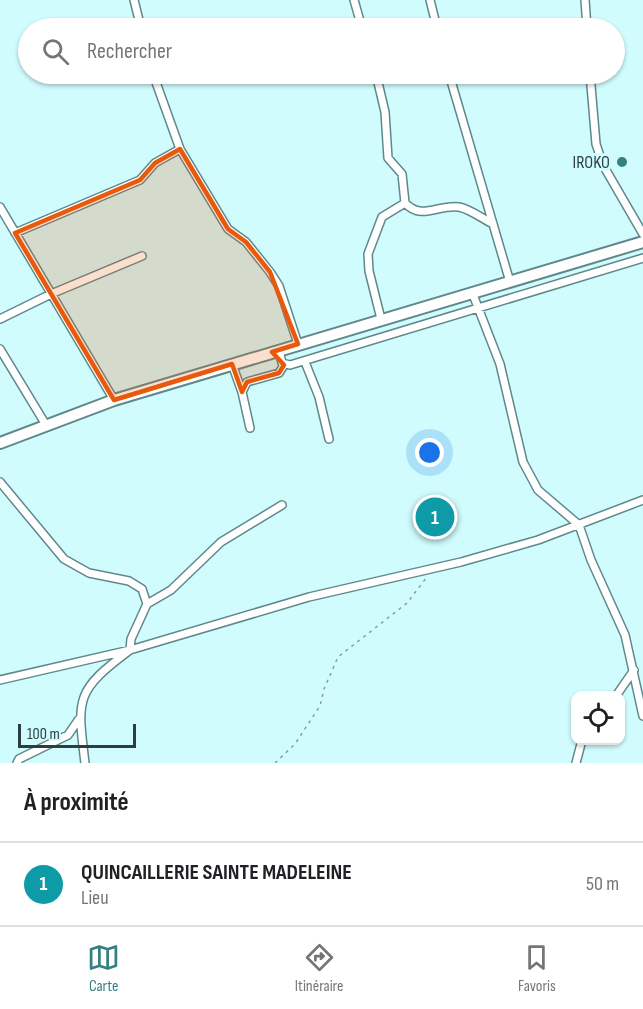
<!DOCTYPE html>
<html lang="fr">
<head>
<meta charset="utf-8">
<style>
	:root { --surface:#fff; --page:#f2f2f2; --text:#202124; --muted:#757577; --line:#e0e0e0; --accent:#367f83 }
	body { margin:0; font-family:"Sofia Sans Condensed",sans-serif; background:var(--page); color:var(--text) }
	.controls { position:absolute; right:18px; bottom:18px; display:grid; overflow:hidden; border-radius:12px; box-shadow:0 2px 4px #0004 }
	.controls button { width:54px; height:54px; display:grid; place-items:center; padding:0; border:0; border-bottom:2px solid var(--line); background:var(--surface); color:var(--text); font:30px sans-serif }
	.scale { position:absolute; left:18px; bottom:15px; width:118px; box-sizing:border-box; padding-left:6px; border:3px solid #2d3e3f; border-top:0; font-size:16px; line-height:21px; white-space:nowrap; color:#2d3e3f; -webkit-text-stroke:4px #d0fcfe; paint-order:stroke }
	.you { position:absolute; left:430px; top:453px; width:21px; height:21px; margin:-15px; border:4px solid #fff; border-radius:50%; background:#1a73e8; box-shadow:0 0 0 9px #1a73e833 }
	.badge { display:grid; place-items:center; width:39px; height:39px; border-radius:50%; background:var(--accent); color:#fff; font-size:20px; font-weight:700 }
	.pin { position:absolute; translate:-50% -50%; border:3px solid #fff; box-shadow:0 2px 6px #0006 }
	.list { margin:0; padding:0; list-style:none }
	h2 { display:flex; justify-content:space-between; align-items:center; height:78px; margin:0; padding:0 24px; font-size:26px }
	h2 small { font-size:20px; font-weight:400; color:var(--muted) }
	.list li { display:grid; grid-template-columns:39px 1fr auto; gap:18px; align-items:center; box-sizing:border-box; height:84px; padding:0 24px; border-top:2px solid var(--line) }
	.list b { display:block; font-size:22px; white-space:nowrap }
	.list p { margin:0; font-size:20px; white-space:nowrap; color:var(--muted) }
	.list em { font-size:20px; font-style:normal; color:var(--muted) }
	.icon { flex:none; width:33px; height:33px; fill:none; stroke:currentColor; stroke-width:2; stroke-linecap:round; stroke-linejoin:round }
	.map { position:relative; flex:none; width:643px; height:763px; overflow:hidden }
	.search { position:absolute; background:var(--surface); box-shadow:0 2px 4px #0004; left:18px; right:18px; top:18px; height:66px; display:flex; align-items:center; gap:15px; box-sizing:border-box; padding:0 21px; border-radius:33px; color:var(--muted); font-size:22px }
	.sheet { height:162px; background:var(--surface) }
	nav { display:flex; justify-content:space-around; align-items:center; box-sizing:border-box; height:84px; border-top:2px solid var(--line); background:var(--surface); font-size:16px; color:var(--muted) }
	nav a { display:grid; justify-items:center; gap:3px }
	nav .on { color:var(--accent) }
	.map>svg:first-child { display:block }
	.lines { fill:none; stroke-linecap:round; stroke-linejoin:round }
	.street-casing { stroke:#60888a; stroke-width:10 }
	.secondary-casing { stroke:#60888a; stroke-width:14 }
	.path { stroke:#81a0a2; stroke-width:1.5; stroke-dasharray:3 4.5; stroke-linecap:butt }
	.street { stroke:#fff; stroke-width:7 }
	.secondary { stroke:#fff; stroke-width:10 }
	.marked { fill:#e8590c; fill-opacity:0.2; stroke:#e8590c; stroke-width:4.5; stroke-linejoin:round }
	.poi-dot { fill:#367f83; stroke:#d0fcfe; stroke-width:2 }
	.labels { text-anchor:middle; stroke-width:6; stroke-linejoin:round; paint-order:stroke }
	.poi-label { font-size:18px; fill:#2d3e3f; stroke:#d0fcfe; text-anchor:end }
</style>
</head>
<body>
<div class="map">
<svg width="643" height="763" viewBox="0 0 643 763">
	<rect width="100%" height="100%" fill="#d0fcfe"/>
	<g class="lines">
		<!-- street casing -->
		<g class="street-casing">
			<path id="street" d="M134 0 141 28
				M354 0 362 28
				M430 0 437 28
				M585 0 587 28
				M153 74 180 149 228 229 246 242 270 272 279 286 298 344
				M376 74 385 112 388 158 402 174 405 203 382 217 368 254 369 271 381 319
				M449 74 510 282
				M590 74 596 144 603 165 643 234
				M405 203C422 221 438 204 459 207 470 209 483 219 493 224
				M0 207 114 400
				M15 233 140 180 155 163 180 149
				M472 292 500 364 523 462 538 490 579 525 591 560 625 635 643 716
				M0 319 51 294 142 256
				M0 349 46 425
				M279 350 282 363 290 365 643 258
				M305 362 319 397 329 439
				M232 364 242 392
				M250 428 242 392 247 382 279 373 284 365
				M0 482 64 559 89 573 129 581 142 589 147 604
				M0 680 130 650 309 597 461 562 538 540 643 500
				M616 696 634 670
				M17 763 19 759 68 735 79 719
				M85 763C77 698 75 691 130 650L131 639 147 604 171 590 221 542 282 505
				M576 763 582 740"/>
		</g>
		<!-- secondary casing -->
		<g class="secondary-casing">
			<path id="secondary" d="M0 443 114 400 643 242"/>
		</g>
		<!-- path -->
		<path class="path" d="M275 763 295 744 320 706 324 689 338 657 407 603 427 577"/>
		<!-- street -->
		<use href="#street" class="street"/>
		<!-- secondary -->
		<use href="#secondary" class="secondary"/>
	</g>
	<!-- marked area -->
	<path class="marked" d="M180 149 228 229 246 242 270 272 298 344 272 352 284 365 279 373 247 382 242 392 232 364 114 400 15 233 140 180 155 163Z"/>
	<!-- markers -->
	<circle class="poi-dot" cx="622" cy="162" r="6"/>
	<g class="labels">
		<!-- poi labels -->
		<g class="poi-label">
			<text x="610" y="168">IROKO</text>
		</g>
	</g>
</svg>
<div class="controls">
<button><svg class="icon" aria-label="locate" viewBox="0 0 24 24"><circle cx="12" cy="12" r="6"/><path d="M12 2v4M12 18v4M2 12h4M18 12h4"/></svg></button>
</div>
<div class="scale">100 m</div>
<div class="you"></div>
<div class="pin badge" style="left:435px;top:517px;background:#0f9aa8">1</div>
<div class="search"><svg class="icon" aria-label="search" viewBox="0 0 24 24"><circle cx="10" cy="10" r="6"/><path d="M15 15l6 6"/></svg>Rechercher</div>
</div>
<section class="sheet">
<h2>À proximité<small></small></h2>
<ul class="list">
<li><span class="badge" style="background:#0f9aa8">1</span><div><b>QUINCAILLERIE SAINTE MADELEINE</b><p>Lieu</p></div><em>50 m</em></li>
</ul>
</section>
<nav>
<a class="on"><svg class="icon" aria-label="map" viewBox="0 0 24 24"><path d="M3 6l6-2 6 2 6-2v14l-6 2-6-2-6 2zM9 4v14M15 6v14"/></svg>Carte</a>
<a><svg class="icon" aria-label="directions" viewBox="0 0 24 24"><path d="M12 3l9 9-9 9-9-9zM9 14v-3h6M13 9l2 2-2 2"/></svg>Itinéraire</a>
<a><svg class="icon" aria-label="saved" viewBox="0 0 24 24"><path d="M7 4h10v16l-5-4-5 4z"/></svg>Favoris</a>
</nav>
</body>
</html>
